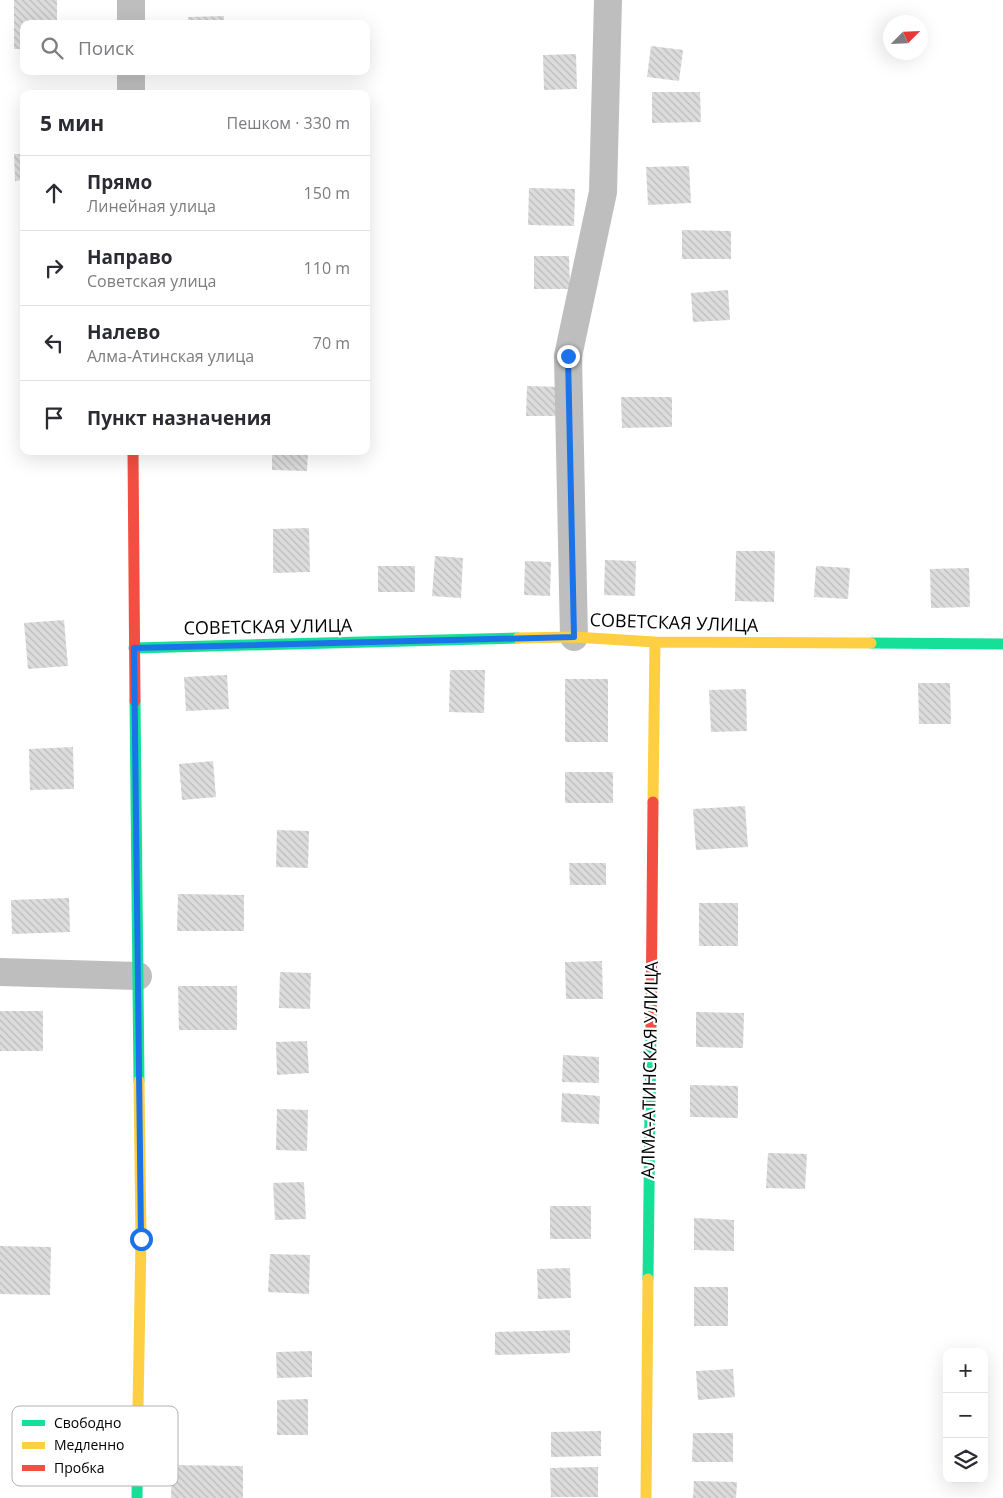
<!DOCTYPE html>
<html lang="ru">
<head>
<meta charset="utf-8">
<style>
	:root { --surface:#fff; --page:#f2f2f3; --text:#2b2b33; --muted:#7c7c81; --line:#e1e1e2 }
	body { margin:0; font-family:"Open Sans",sans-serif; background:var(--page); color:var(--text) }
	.controls { position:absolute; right:15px; bottom:15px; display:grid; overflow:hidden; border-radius:10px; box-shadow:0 5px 20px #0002 }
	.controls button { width:45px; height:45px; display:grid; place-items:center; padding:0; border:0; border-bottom:1px solid var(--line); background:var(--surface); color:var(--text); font:25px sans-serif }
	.compass { position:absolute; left:883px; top:15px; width:45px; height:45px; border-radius:50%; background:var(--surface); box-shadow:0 5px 20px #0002; rotate:66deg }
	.stop { position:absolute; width:15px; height:15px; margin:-11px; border:4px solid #1a73e8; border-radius:50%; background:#fff }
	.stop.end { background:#1a73e8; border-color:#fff; box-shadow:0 1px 5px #0008 }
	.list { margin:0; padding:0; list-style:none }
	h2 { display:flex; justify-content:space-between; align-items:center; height:65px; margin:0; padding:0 20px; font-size:21px }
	h2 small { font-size:16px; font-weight:400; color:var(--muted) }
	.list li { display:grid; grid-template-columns:32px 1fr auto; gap:15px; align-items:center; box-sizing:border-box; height:75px; padding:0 20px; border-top:1px solid var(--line) }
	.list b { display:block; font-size:19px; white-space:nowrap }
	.list p { margin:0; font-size:16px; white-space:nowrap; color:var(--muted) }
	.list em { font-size:16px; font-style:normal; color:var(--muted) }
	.icon { flex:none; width:28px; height:28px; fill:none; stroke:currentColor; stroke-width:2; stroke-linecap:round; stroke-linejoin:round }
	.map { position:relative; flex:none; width:1003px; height:1498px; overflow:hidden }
	.search { position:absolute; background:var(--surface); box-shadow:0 5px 20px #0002; left:20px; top:20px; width:350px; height:55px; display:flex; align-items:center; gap:12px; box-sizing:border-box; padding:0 18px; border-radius:10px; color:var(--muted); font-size:19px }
	.panel { position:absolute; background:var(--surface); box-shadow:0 5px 20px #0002; left:20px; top:90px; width:350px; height:365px; border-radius:10px }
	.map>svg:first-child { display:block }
	.building { fill:url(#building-back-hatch) }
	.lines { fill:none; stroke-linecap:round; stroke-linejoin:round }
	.street { stroke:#bebebe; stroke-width:28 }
	.fast { stroke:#16e098; stroke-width:11 }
	.slow { stroke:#ffcf43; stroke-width:11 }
	.jam { stroke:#f24e42; stroke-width:11 }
	.route { stroke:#1a73e8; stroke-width:6 }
	.labels { text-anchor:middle; stroke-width:4.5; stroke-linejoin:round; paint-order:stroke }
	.street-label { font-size:18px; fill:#000; stroke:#fff }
	.key { fill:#fff; stroke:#b2b2b2; stroke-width:1 }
	.key-label { font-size:14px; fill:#000 }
</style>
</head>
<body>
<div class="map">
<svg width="1003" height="1498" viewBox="0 0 1003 1498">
	<defs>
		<pattern id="building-back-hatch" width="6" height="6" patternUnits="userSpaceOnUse" patternTransform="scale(1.25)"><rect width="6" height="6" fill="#dcdcdc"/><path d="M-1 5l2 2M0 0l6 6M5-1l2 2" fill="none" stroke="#bbb"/></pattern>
	</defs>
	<rect width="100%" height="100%" fill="#fff"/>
	<!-- building -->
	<path class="building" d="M14 0H57V24H24V49H14Z
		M224 16V24H188V17Z
		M651 46 683 50 679 81 647 77Z
		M576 54 577 89 544 90 543 55Z
		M652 92H700L701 122 652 123Z
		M14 154H24V180L15 181Z
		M689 166 691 203 648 205 646 167Z
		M529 188 575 189 574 226 528 225Z
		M682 230 731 231V259H682Z
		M534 256H569L570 289H534Z
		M728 290 730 320 693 322 691 293Z
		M527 386 561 387 560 416H526Z
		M621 397H672V427L622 428Z
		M272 451H308L307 471 272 470Z
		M309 528 310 572 273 573V529Z
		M736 551H775L774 602 735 601Z
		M435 556 463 558 461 598 432 596Z
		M605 560 636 561 635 596 604 595Z
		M525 561 551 562 550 596 524 595Z
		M378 566H415V592H378Z
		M816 566 850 568 848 599 814 597Z
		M969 568 970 607 931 608 930 569Z
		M64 620 68 666 28 669 24 623Z
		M450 670H485L484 713 449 712Z
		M227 675 229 709 186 711 184 677Z
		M565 679H608V742H565Z
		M918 683H950L951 724H919Z
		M746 689 747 731 711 732 709 690Z
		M73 747 74 789 30 790 29 749Z
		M213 761 216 797 182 800 179 764Z
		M565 772H613V803H565Z
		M745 806 748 847 696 850 693 809Z
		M277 830 309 831 308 868 276 867Z
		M569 863H606V885H570Z
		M178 894 244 895V931H177Z
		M69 898 70 932 12 934 11 900Z
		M699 903H738V946H699Z
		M602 961 603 999H566L565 962Z
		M280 972 311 973 310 1009 279 1008Z
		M178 986H237V1030H179Z
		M0 1011H43V1051H0Z
		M696 1012 744 1013 743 1048 696 1047Z
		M307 1041 309 1073 277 1075 276 1042Z
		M563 1055 599 1057V1083L562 1082Z
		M690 1085 738 1086V1118L690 1117Z
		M562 1093 600 1096 599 1124 561 1122Z
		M277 1109 308 1110 307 1151 276 1150Z
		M768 1153 807 1154 805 1189 766 1188Z
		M304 1182 306 1219 275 1220 273 1183Z
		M550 1206H591V1239H550Z
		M694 1218 734 1220V1251L694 1250Z
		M0 1246 51 1247 50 1295 0 1294Z
		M270 1254 310 1255 309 1294 268 1292Z
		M570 1268 571 1298 538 1299 537 1269Z
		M694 1287H728V1326H694Z
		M570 1330V1353L495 1355V1332Z
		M312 1351V1377L277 1378 276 1352Z
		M733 1369 735 1397 698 1400 696 1371Z
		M308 1399V1435H277V1400Z
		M601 1431V1456L551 1457V1432Z
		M693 1433H733V1462H692Z
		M172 1465 243 1466V1498H171Z
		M598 1467V1497H551L550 1468Z
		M694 1481 737 1482 736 1498H693Z"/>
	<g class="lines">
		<!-- street -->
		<path class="street" d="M131 0V24
			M131 71V94
			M574 637 568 356 603 192 608 0
			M0 972 138 976"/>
		<!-- fast -->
		<path class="fast" d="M871 643 1003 644
			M134 648 518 638
			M135 701 139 1081
			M648 1279 651 1025
			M137 1498 138 1407"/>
		<!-- slow -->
		<path class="slow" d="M518 638 574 637 655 642 871 643
			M653 802 655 642
			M138 1407 141 1239 139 1081
			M646 1498 648 1279"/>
		<!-- jam -->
		<path class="jam" d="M133 451 135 701
			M651 1025 653 802"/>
	</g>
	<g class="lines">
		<!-- route -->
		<path class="route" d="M141 1239 134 648 574 637 568 356"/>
	</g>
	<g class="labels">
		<!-- street labels -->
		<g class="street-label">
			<text transform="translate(674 623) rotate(2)" y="6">СОВЕТСКАЯ УЛИЦА</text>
			<text transform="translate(268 627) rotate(-1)" y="6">СОВЕТСКАЯ УЛИЦА</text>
			<text transform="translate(650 1070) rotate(-89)" y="6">АЛМА-АТИНСКАЯ УЛИЦА</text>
		</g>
	</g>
	<!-- legend -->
	<rect x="12" y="1406" width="166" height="80" rx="8" class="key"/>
	<rect x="22" y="1420" width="23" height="6" fill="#16e098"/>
	<rect x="22" y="1442" width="23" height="7" fill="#ffcf43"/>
	<rect x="22" y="1465" width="23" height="6" fill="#f24e42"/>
	<g class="key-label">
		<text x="54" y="1428">Свободно</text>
		<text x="54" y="1450">Медленно</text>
		<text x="54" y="1473">Пробка</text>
	</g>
</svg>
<div class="controls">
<button>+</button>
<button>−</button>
<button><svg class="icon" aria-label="layers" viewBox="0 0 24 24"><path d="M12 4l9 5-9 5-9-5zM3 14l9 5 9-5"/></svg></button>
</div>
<svg class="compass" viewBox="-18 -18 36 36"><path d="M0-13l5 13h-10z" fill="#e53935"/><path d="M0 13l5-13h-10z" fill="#7c7c81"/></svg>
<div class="stop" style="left:141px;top:1239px"></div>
<div class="stop end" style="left:568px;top:356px"></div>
<div class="search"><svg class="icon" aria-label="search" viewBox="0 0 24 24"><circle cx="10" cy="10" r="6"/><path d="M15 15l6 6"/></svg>Поиск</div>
<section class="panel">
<h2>5 мин<small>Пешком · 330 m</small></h2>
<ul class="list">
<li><svg class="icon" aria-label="ahead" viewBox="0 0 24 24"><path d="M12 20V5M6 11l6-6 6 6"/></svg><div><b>Прямо</b><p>Линейная улица</p></div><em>150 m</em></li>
<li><svg class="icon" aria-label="right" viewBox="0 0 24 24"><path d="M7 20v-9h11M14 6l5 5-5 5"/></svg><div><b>Направо</b><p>Советская улица</p></div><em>110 m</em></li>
<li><svg class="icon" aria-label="left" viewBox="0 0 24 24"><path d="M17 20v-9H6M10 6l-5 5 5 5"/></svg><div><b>Налево</b><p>Алма-Атинская улица</p></div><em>70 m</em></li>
<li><svg class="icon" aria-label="arrive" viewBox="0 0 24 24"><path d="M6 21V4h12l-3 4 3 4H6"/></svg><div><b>Пункт назначения</b></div></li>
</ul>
</section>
</div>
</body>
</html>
